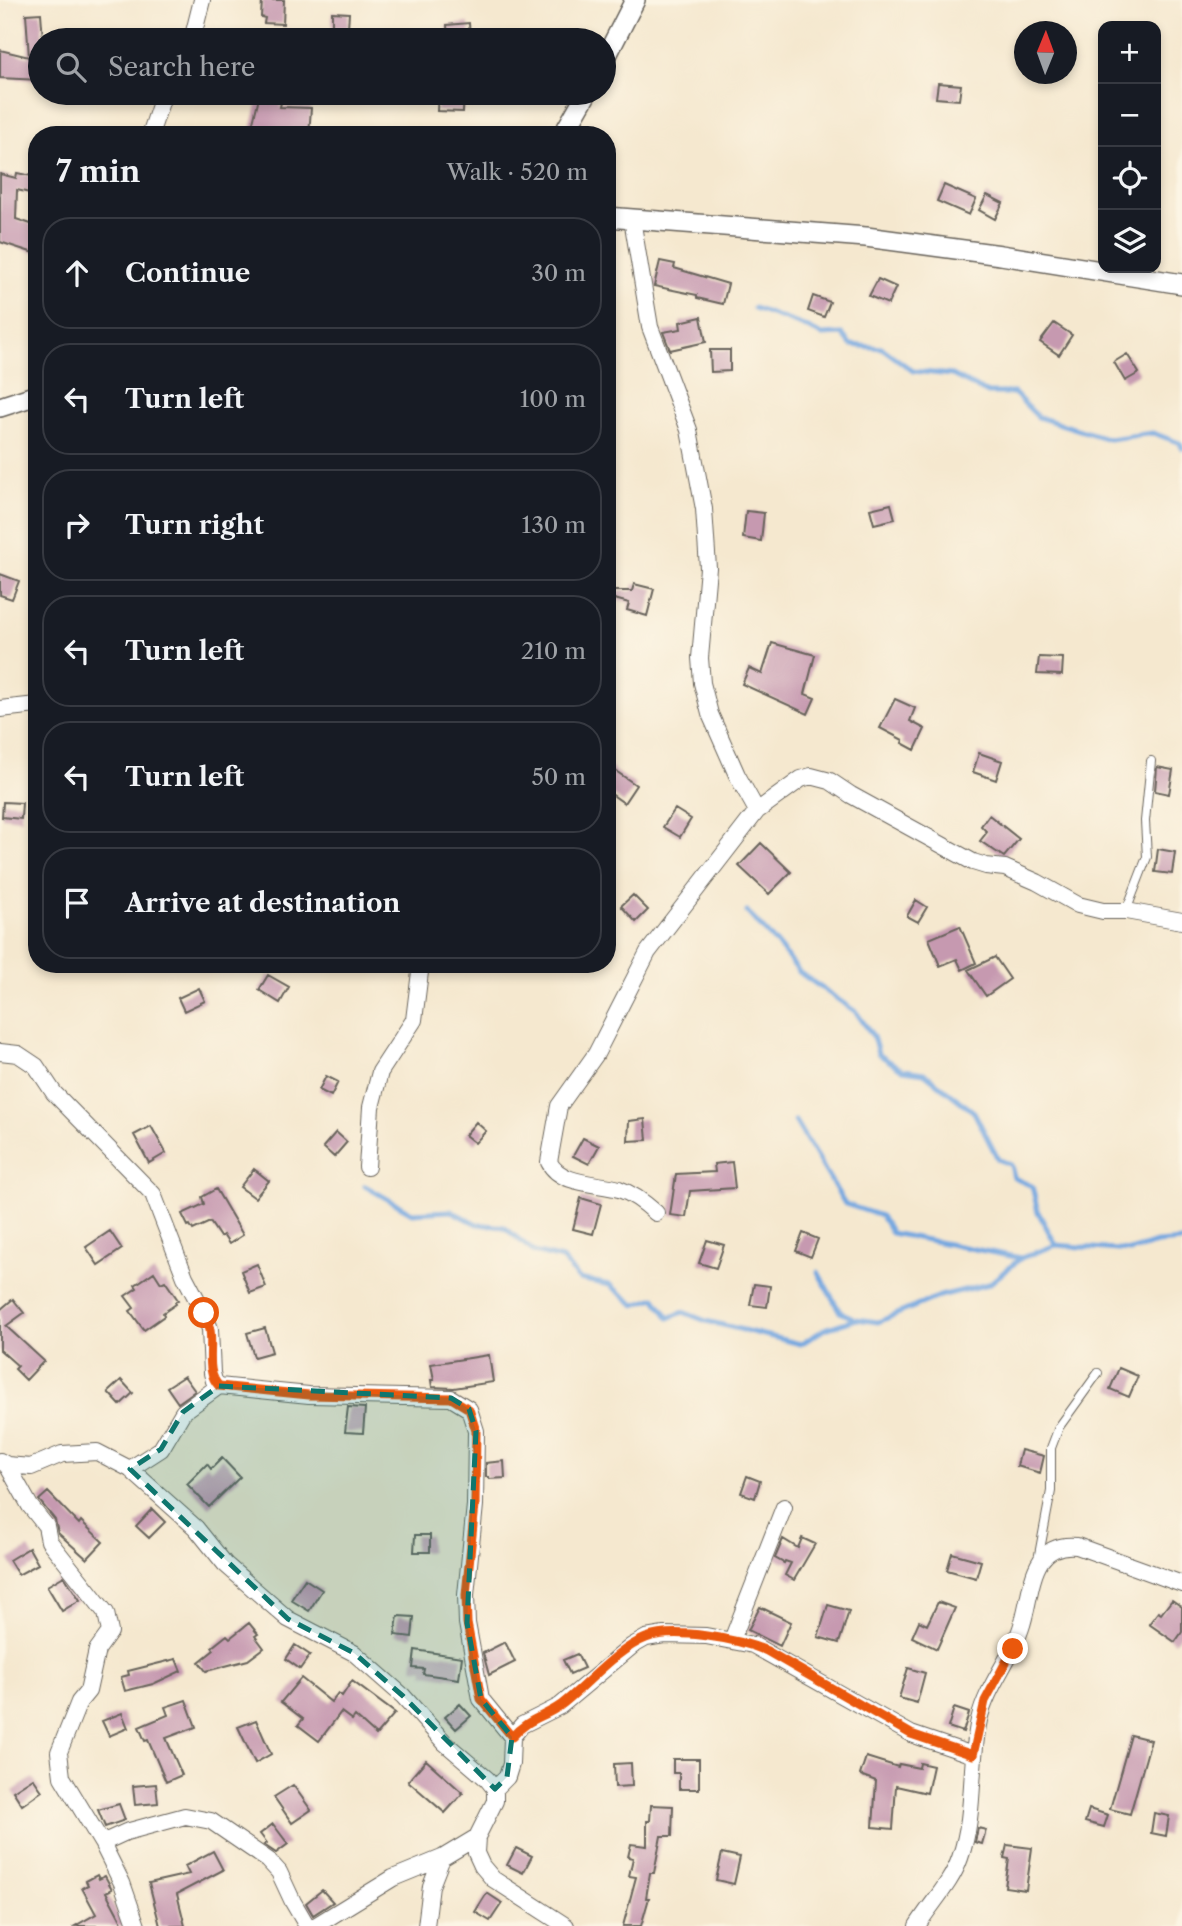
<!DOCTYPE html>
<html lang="en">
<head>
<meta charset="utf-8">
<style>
	:root { --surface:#171b24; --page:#20242c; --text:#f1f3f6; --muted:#9ea1a6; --line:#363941 }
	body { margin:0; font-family:"Libre Caslon Text",serif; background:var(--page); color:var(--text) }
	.controls { position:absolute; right:21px; top:21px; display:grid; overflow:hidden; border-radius:14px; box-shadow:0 4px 10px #0003 }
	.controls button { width:63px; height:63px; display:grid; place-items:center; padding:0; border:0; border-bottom:2px solid var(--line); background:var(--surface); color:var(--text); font:35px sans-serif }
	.compass { position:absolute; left:1014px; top:21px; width:63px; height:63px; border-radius:50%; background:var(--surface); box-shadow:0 4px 10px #0003; rotate:1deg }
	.stop { position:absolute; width:21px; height:21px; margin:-16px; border:5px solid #ea580c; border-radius:50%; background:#fff }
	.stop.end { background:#ea580c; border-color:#fff; box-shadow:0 2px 7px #0008 }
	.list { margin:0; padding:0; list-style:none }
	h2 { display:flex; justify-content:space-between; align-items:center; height:91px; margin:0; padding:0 28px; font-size:30px }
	h2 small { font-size:23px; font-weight:400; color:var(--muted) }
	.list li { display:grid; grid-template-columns:46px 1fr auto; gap:21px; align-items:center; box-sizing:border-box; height:112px; margin:0 14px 14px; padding:0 14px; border:2px solid var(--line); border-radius:28px }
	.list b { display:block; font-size:26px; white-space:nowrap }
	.list em { font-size:23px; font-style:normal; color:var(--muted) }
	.icon { flex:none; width:38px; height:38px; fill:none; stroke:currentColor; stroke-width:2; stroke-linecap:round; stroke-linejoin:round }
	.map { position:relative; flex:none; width:1182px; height:1926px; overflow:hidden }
	.search { position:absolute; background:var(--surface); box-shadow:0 4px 10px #0003; left:28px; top:28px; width:588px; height:77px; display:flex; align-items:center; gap:18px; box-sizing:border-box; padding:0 24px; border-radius:38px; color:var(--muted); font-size:26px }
	.panel { position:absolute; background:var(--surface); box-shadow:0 4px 10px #0003; left:28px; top:126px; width:588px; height:847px; border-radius:28px }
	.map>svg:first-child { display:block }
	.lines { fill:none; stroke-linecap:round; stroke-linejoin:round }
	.stream { stroke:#74a7e0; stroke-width:5 }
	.building { fill:#c699b0 }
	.service-casing { stroke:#68635b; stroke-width:10 }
	.minor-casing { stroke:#68635b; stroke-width:18 }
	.tertiary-casing { stroke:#68635b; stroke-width:22 }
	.service { stroke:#fff; stroke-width:8 }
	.minor { stroke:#fff; stroke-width:16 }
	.tertiary { stroke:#fff; stroke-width:19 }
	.route { stroke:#ea580c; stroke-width:9 }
	.marked { fill:#0f766e; fill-opacity:0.2; stroke:#0f766e; stroke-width:5; stroke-dasharray:14 9; stroke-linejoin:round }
</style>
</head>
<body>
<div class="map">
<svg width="1182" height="1926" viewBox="0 0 1182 1926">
	<rect width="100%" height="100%" fill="#fcf5e5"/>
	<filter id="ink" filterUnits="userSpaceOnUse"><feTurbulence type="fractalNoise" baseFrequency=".0143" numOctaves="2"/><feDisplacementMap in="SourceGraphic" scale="14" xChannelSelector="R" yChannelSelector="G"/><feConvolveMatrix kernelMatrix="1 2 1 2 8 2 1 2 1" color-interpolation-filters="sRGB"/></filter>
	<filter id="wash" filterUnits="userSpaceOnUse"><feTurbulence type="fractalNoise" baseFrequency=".00686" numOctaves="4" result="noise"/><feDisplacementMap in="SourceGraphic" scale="28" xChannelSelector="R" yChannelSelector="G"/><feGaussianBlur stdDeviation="1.57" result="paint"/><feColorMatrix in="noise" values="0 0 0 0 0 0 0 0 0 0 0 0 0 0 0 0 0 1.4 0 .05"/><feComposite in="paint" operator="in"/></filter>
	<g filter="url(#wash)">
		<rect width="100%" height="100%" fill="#f5e8cf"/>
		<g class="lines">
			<!-- stream -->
			<path class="stream" d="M754 308 804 326 822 335 842 334 851 345 882 348 913 371 952 375 988 393H1014L1038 417 1109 439 1153 433 1180 443 1182 448
				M747 912 776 943 800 973 856 1012 873 1036 878 1054 903 1070 924 1073 974 1112 998 1159 1011 1165 1014 1178 1032 1186 1038 1212 1056 1245
				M795 1121 845 1204 881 1216 891 1233 1021 1258
				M365 1186 412 1213 451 1211 477 1224 504 1227 534 1252 562 1259 579 1279 610 1285 635 1305 655 1298 669 1318 683 1312 706 1321 801 1344 825 1329 856 1319 878 1322 940 1296 989 1284 1021 1258 1056 1245 1130 1251 1157 1243 1182 1241
				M818 1272 840 1312 856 1319"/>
		</g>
		<g id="blocks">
			<!-- building -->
			<path class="building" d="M262 0H284L283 24 264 23 265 18 261 17Z
				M332 12 349 13 348 28H332Z
				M41 13 43 40H40V80L0 78V50L29 57 26 14Z
				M469 23 470 37 448 39 447 25Z
				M938 83 961 85 959 100 936 98Z
				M260 93H283L280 107 311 108 309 135 254 133V130H251Z
				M438 93H464L463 112 437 111Z
				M17 173 37 177V190H35L34 194 17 190 16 219 37 226V254L0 242V174L16 178Z
				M944 185 976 199 969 215 937 201Z
				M987 195 1003 203 995 219 979 210Z
				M660 261 675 264 674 268 728 284 723 304 697 298V295L654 286Z
				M878 279 896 287 888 304 869 296Z
				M813 296 830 302 824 317 808 311Z
				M701 317 706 342 670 350 663 332 681 329 680 322Z
				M1054 323 1072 335 1059 355 1040 342Z
				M710 350H730V371L711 372Z
				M1127 354 1139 373 1125 381 1114 362Z
				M891 504 895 519 874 524 870 509Z
				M746 511 764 513 761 541 743 538Z
				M0 574 19 581 12 599 0 595Z
				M634 584 654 589 647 616 627 610 629 603 607 597V591H632Z
				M772 643 815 655 805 694 815 698 808 714 742 684 749 668 762 674Z
				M1039 657 1063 658 1062 675 1037 674Z
				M895 699 915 708 910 721 925 729 915 750 902 743 903 740 880 728Z
				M979 753 1002 761 996 780 973 772Z
				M607 765 636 785 624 803 607 791Z
				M1157 767 1173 770 1169 794 1155 791Z
				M3 802 22 803 21 819 2 817Z
				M675 809 691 819 680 837 663 827Z
				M989 815 1019 839 1004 857 980 841 987 832 981 826Z
				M761 843 791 872 769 894 739 866Z
				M1158 849 1175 852 1172 874 1155 872Z
				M633 895 648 910 636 922 621 906Z
				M916 900 927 907 918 922 907 916Z
				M960 926 976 963 962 970 957 959 940 966 929 939Z
				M995 957 1010 979 986 996 968 970Z
				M268 975 289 987 280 1003 259 990Z
				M199 988 205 1001 184 1011 178 998Z
				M326 1076 338 1082 331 1096 319 1090Z
				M645 1119 647 1140 628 1141 629 1121Z
				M476 1122 486 1131 475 1143 465 1135Z
				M151 1126 166 1153 149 1163 134 1135Z
				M336 1132 347 1142 334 1157 323 1147Z
				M583 1138 599 1146 589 1164 573 1156Z
				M732 1162 735 1188 690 1191 686 1217 670 1215 676 1174 715 1172 714 1164Z
				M254 1169 269 1181 255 1198 240 1187Z
				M216 1189 243 1235 229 1244 223 1235 220 1237 210 1222 193 1230 190 1225 188 1226 182 1214 204 1204 202 1197Z
				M581 1198 601 1204 593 1234 573 1229Z
				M110 1231 122 1249 98 1265 86 1247Z
				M803 1233 818 1239 811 1257 796 1251Z
				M707 1240 724 1245 716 1268 699 1263Z
				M257 1264 266 1287 250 1293 241 1271Z
				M154 1272 161 1283 165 1281 178 1300 175 1302 176 1304 163 1313 164 1316 144 1330 130 1311 134 1308 125 1296 137 1288 135 1285Z
				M754 1284 770 1286 767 1307 750 1305Z
				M13 1299 24 1313 6 1326 44 1361 26 1380 15 1369 18 1366 0 1350V1310Z
				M265 1328 272 1352 254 1357 247 1333Z
				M489 1355 493 1382 454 1388 432 1387 431 1380H434L431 1364Z
				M1119 1368 1138 1376 1129 1397 1110 1389Z
				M184 1376 195 1391 178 1403 167 1387Z
				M121 1380 133 1393 120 1405 108 1392Z
				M348 1407 365 1408 363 1433 345 1432Z
				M1021 1450 1044 1456 1040 1473 1017 1466Z
				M222 1458 240 1477 209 1507 187 1484 207 1464 211 1469Z
				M504 1461 505 1478 489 1479V1477H486V1463Z
				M747 1476 760 1481 755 1498 741 1493Z
				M48 1492 79 1524 81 1521 103 1542 87 1559 58 1533 55 1520 39 1500Z
				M152 1509 165 1522 149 1538 136 1526Z
				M415 1535H430V1552H414Z
				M802 1538 815 1544 794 1580 785 1575 791 1563 785 1561 784 1563 775 1558 783 1539 798 1548Z
				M29 1548 38 1564 18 1575 9 1560Z
				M952 1553 981 1561 976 1578 947 1570Z
				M64 1576 80 1600 62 1611 47 1586Z
				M305 1579 322 1590 309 1611 291 1600Z
				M1172 1600 1182 1607V1632L1175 1642 1149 1624 1158 1612 1161 1614Z
				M938 1602 955 1608 937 1649 912 1637 919 1621 927 1625Z
				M828 1605 849 1611 839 1643 818 1637Z
				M760 1607 791 1622 780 1646 748 1630Z
				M398 1616 414 1617 412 1637 395 1635Z
				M249 1623 258 1634 255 1636 264 1648 248 1660 206 1671 199 1662 214 1650 212 1647 227 1635 230 1638Z
				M505 1642 515 1662 489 1675 483 1653Z
				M295 1645 310 1655 300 1669 286 1659Z
				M415 1650 462 1657 459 1679 423 1674 424 1669 413 1668Z
				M577 1654 584 1668 570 1674 563 1660Z
				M176 1659 181 1671 153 1684 125 1691 121 1677 129 1675 128 1671Z
				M908 1668 925 1673 917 1703 899 1698Z
				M301 1678 331 1702 338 1693 342 1696 352 1681 395 1713 376 1735 355 1716 352 1720 341 1712 319 1741 298 1725 303 1719 281 1702Z
				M186 1700 196 1727 166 1738 182 1775 166 1782 148 1740 145 1741 139 1727 168 1715 165 1707Z
				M460 1704 471 1716 456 1729 445 1717Z
				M954 1708 969 1713 963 1732 948 1727Z
				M122 1713 128 1728 109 1736 102 1721Z
				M256 1720 271 1754 255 1763 238 1727Z
				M1131 1735 1151 1740 1130 1814 1110 1809Z
				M866 1757 898 1767 899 1764 919 1768 920 1763 933 1766 927 1793 896 1786 893 1829 873 1827 876 1781 860 1775Z
				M673 1759H699V1789H679V1773H673Z
				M426 1760 463 1793 445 1813 408 1781Z
				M631 1763 632 1786 615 1787 614 1764Z
				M33 1778 42 1791 22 1805 13 1791Z
				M156 1784 158 1803 135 1805 133 1786Z
				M293 1785 311 1810 292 1823 274 1797Z
				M119 1804 125 1820 105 1827 98 1810Z
				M651 1805 673 1806 672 1836H661L654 1873H650L646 1898H649L641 1926H623L636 1877 629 1876 633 1858 628 1857 631 1844 647 1846V1821H650Z
				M1089 1809 1108 1815 1104 1827 1085 1822Z
				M1154 1813 1169 1816 1166 1836 1151 1833Z
				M273 1824 288 1844 276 1853 264 1845 267 1843 260 1834Z
				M978 1828 986 1830 982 1844 975 1842Z
				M1007 1845 1032 1848 1026 1890 1005 1887 1009 1859 1004 1858Z
				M516 1848 532 1856 523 1873 507 1865Z
				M213 1851 223 1870 177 1894 185 1926H160L149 1883 189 1874 185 1866Z
				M722 1853 740 1857 734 1884 716 1880Z
				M97 1875 99 1879 105 1876 112 1889 106 1892 124 1926H75L96 1914 82 1888 88 1885 86 1881Z
				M322 1890 333 1902 313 1915 306 1903Z
				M487 1893 502 1903 490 1921 475 1912Z"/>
		</g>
	</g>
	<g filter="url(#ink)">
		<use href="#blocks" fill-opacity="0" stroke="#68635b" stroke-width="2"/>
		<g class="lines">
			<!-- service casing -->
			<g class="service-casing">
				<path id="service" d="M1126 911 1147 857 1145 821 1151 761
					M1038 1560 1051 1491V1448L1059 1427 1098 1373"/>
			</g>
			<!-- minor casing -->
			<g class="minor-casing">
				<path id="minor" d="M192 40 202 0
					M150 135 164 93
					M632 219 650 327 689 430 704 509 708 568 700 658 702 683 710 714 737 775 757 811
					M0 709 37 705
					M0 1052 18 1054 36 1066 54 1093 153 1194 185 1277 204 1313 210 1329 212 1373 214 1381 219 1386 309 1395 451 1398 469 1409 476 1431 475 1505 466 1595 467 1623 481 1699 512 1737
					M367 1167 371 1107 380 1072 414 1020 421 964
					M656 1213C645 1203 634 1194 619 1189 598 1183 560 1185 549 1162L559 1106 596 1054 648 952 757 811 801 779 811 776 830 781 851 795 973 862 986 866 1005 868 1037 882 1078 905 1103 911H1126L1182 921
					M0 1461 7 1465 31 1467 62 1454 97 1452 130 1469 196 1528 225 1564 288 1619 354 1653 403 1696 445 1743 487 1779 495 1789V1801L477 1837 476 1853 482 1866 493 1879 566 1926
					M7 1465 30 1506 46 1526 49 1541 106 1613 110 1632 97 1650 88 1691 79 1702 59 1752 62 1777 102 1843 122 1883 137 1926
					M130 1469 161 1449 183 1412 219 1386
					M732 1640 784 1507
					M495 1789 507 1777 511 1764 512 1737 522 1725 560 1706 632 1646 646 1638 664 1635 706 1636 753 1645 911 1734 973 1755
					M102 1843 126 1832 185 1816 211 1821 268 1860 279 1872 293 1902 307 1926
					M315 1926 393 1878 442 1858 477 1837
					M426 1926 431 1886 442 1858
					M917 1926C931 1903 951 1884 960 1858 976 1813 969 1766 979 1720 987 1686 1010 1661 1021 1628 1033 1594 1028 1541 1077 1546L1182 1584"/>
			</g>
			<!-- tertiary casing -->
			<g class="tertiary-casing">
				<path id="tertiary" d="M604 61 635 0
					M563 135 587 93
					M607 217 866 237 1001 255 1182 284
					M0 407 37 395"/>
			</g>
			<!-- service -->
			<use href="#service" class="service"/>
			<!-- minor -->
			<use href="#minor" class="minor"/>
			<!-- tertiary -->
			<use href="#tertiary" class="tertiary"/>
		</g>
	</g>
	<g class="lines" filter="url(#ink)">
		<!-- route -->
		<path class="route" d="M204 1313C206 1318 209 1324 210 1330 213 1348 205 1372 219 1386L309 1395 451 1398 469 1409 476 1431 475 1505 466 1595 467 1623 481 1699 512 1737C528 1718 543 1718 561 1705 586 1686 617 1649 646 1638 674 1627 739 1639 767 1651L911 1734 973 1755 985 1701 1013 1649"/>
	</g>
	<!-- marked area -->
	<path class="marked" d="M219 1386 451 1398 469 1409 476 1431 467 1623 481 1699 512 1737 507 1777 495 1789 403 1696 354 1653 288 1619 130 1469 161 1449 183 1412Z"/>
</svg>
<div class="controls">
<button>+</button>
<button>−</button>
<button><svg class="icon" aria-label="locate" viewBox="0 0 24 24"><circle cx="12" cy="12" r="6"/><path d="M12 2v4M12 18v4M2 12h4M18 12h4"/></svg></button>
<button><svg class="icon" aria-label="layers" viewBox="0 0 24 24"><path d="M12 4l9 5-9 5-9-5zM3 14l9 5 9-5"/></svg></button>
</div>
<svg class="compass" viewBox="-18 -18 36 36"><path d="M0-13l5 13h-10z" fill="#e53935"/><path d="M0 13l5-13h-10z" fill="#9ea1a6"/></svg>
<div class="stop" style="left:204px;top:1313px"></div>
<div class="stop end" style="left:1013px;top:1649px"></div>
<div class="search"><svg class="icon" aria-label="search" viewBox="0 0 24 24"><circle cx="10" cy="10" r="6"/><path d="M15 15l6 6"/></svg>Search here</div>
<section class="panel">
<h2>7 min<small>Walk · 520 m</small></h2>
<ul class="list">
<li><svg class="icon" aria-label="ahead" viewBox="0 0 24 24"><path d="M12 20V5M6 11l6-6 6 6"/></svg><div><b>Continue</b></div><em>30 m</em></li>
<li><svg class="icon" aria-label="left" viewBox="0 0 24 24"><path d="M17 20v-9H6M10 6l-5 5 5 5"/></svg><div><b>Turn left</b></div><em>100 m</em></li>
<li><svg class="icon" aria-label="right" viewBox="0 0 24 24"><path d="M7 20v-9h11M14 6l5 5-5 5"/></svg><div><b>Turn right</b></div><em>130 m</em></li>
<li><svg class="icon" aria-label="left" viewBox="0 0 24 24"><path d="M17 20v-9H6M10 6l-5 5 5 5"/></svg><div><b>Turn left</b></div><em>210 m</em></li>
<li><svg class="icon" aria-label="left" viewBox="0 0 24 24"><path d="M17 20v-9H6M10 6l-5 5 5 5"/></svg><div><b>Turn left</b></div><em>50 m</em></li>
<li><svg class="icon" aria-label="arrive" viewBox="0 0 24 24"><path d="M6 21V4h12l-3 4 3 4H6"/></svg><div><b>Arrive at destination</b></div></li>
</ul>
</section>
</div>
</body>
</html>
